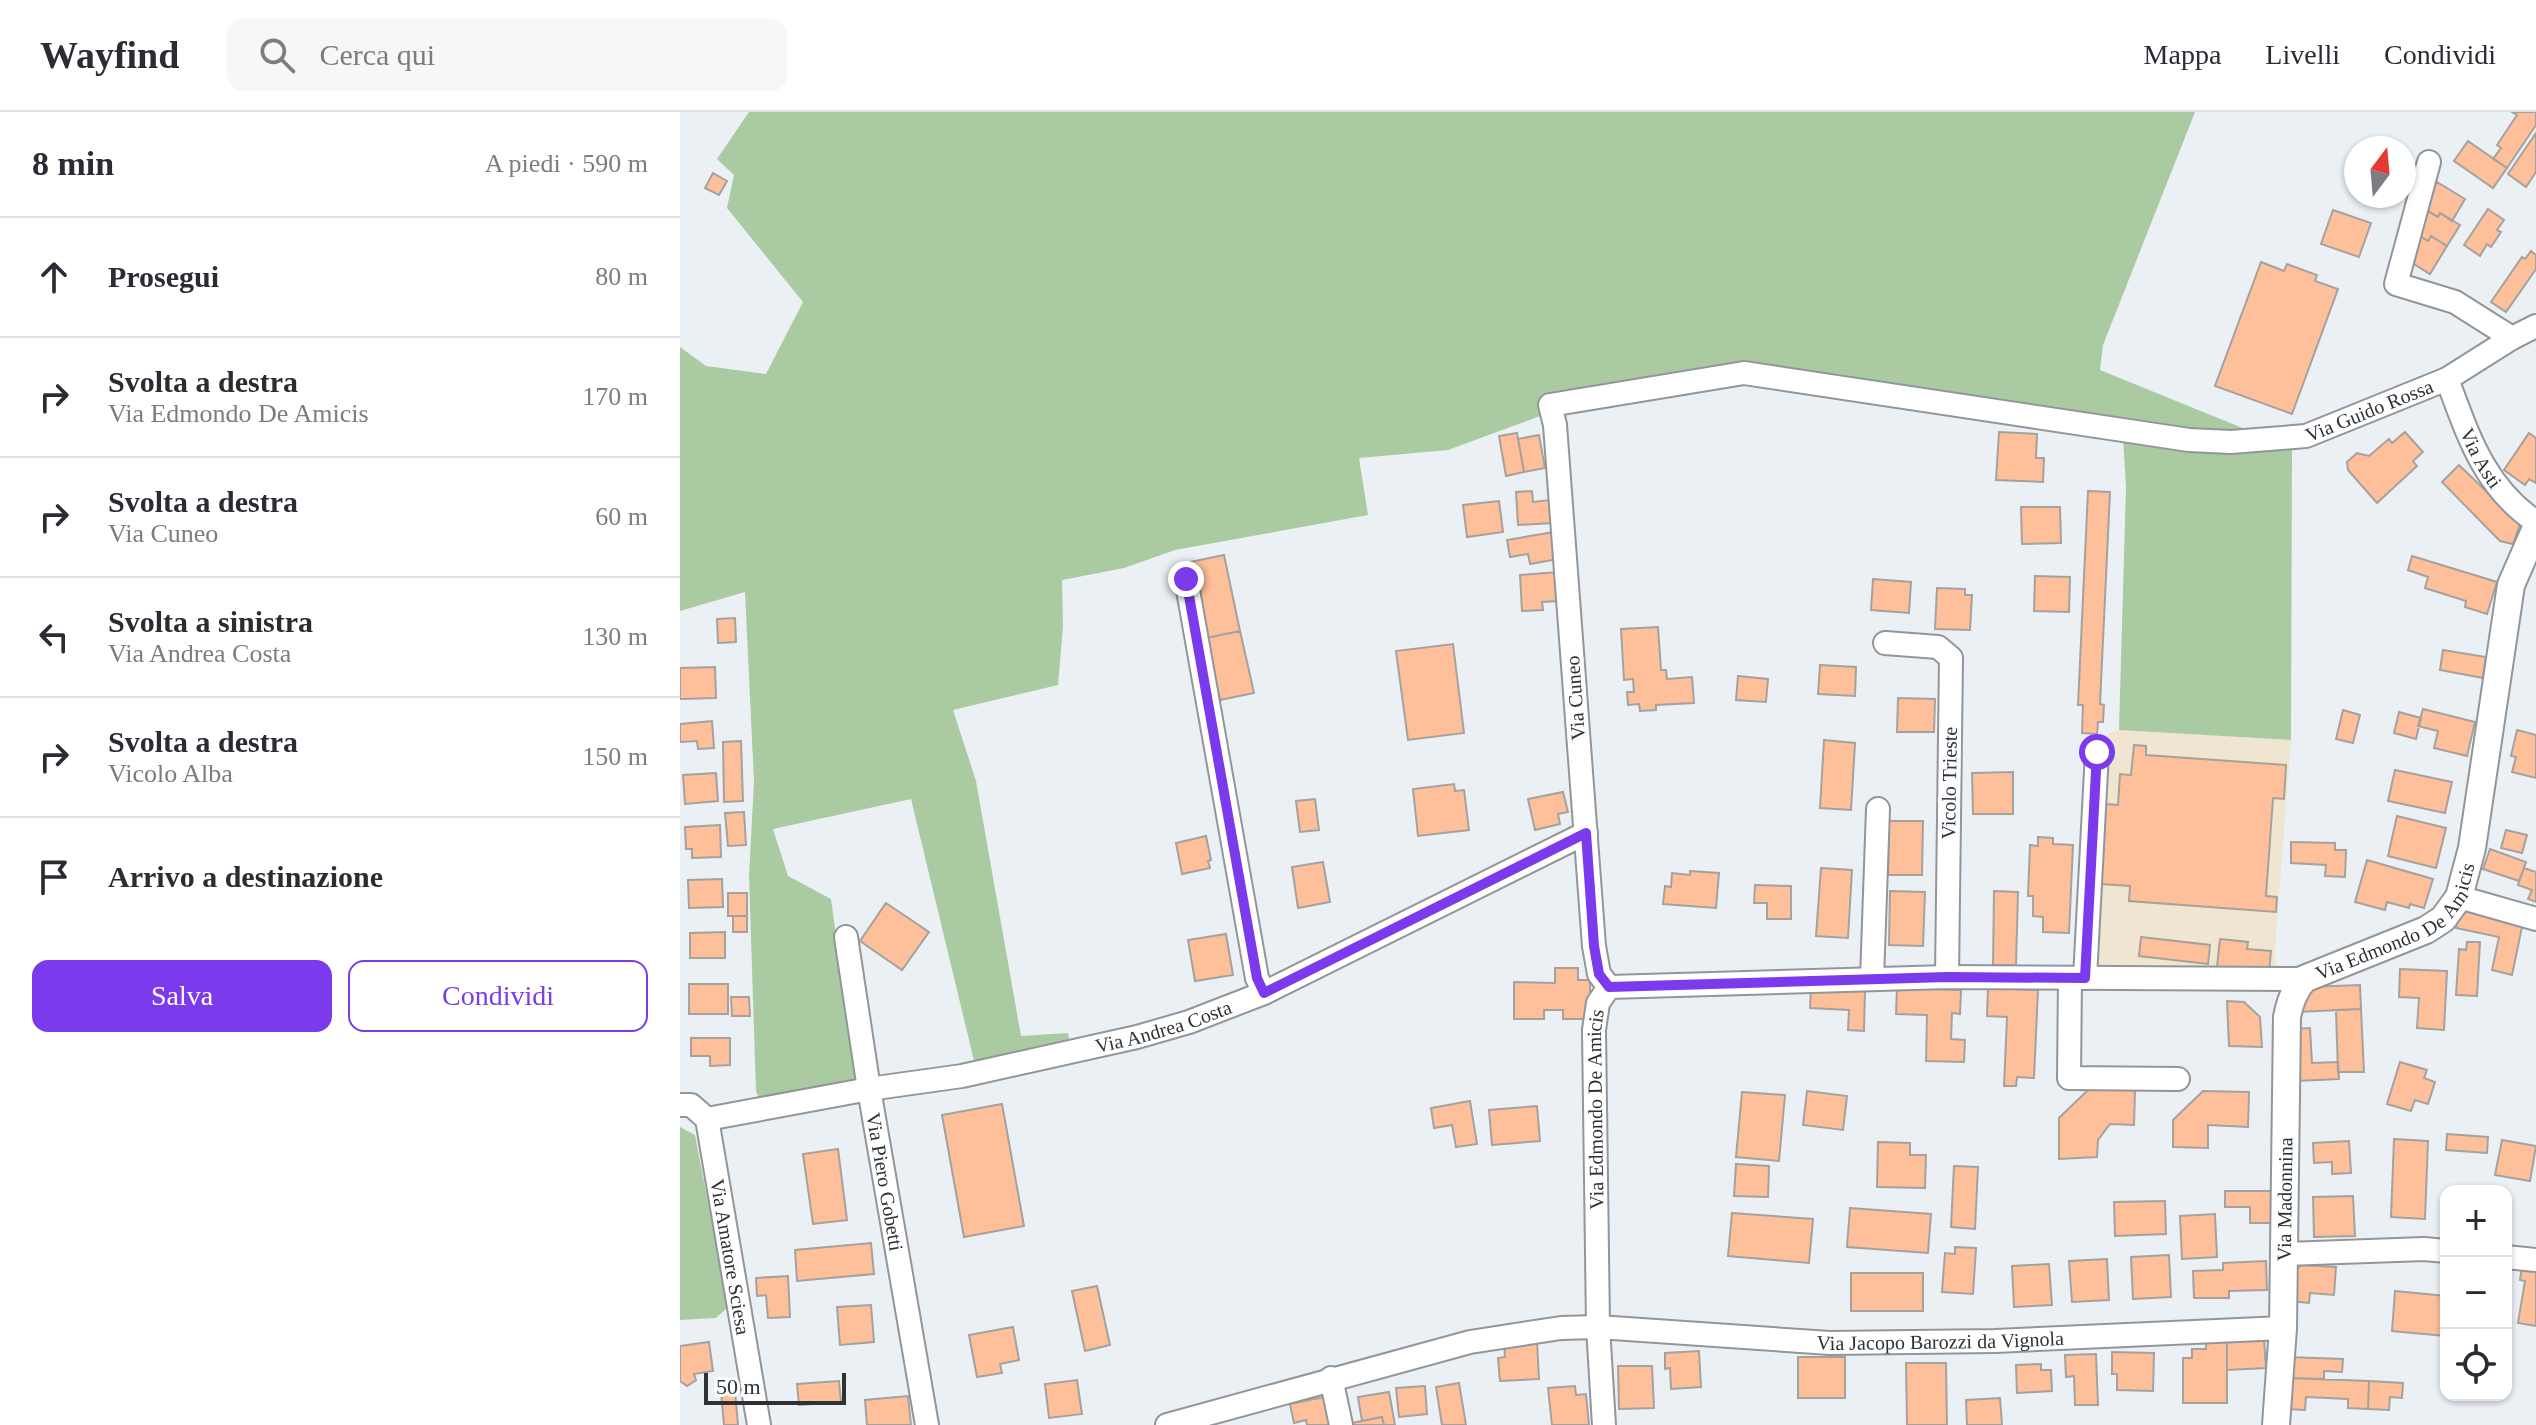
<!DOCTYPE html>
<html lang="it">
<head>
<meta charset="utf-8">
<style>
	:root { --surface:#fff; --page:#f7f7f7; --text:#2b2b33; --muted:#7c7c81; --line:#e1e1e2; --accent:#7c3aed }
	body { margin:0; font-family:Georgia,serif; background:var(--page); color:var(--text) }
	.controls { position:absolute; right:24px; bottom:24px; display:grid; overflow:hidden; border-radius:16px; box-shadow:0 2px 6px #0004 }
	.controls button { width:72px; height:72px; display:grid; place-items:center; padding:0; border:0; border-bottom:2px solid var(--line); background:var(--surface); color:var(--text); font:40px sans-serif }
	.compass { position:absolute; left:1664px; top:24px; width:72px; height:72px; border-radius:50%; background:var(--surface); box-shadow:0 2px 6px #0004; rotate:16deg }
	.scale { position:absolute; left:24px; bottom:20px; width:142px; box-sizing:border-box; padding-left:8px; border:4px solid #2f3133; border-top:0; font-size:22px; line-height:28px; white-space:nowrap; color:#2f3133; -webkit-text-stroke:6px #fcfdfe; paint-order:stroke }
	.stop { position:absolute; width:24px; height:24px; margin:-18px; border:6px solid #7c3aed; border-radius:50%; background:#fff }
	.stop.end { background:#7c3aed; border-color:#fff; box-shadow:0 2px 8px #0008 }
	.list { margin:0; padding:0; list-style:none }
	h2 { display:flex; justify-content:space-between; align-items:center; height:104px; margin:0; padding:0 32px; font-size:34px }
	h2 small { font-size:26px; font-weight:400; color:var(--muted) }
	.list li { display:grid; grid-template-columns:52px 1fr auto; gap:24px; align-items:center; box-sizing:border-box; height:120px; padding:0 32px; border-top:2px solid var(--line) }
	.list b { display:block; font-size:30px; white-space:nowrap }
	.list p { margin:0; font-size:26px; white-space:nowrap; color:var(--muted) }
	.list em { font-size:26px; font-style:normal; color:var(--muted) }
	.actions { display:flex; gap:16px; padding:24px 32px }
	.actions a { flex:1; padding:18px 0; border:2px solid var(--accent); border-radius:16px; text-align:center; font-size:28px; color:var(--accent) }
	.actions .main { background:var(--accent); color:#fff }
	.icon { flex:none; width:44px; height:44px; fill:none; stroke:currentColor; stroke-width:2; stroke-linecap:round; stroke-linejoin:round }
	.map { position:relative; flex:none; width:1856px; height:1313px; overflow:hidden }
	header { display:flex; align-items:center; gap:48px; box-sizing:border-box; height:112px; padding:0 40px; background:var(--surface); border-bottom:2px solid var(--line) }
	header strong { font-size:38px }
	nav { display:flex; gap:44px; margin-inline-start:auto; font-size:28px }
	.search { width:560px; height:72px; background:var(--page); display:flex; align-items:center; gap:20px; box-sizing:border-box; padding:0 28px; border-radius:16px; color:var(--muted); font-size:30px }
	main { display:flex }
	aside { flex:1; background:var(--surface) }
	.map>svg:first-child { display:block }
	.industrial { fill:#efe5d0 }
	.green { fill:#aacaa2 }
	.building { fill:#fdc09a; stroke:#a7a19e; stroke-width:2 }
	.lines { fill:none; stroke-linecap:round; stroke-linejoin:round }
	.minor-casing { stroke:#92969b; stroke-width:26 }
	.tertiary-casing { stroke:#92969b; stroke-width:30 }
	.minor { stroke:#fff; stroke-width:22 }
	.tertiary { stroke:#fff; stroke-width:26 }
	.route { stroke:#7c3aed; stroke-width:10 }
	.labels { text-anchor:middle; stroke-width:8; stroke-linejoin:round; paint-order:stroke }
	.street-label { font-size:20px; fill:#2f3133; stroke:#fcfdfe }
</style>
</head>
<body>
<header>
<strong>Wayfind</strong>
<div class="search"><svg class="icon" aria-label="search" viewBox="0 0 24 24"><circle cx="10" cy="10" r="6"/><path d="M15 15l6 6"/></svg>Cerca qui</div>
<nav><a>Mappa</a><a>Livelli</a><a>Condividi</a></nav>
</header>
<main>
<aside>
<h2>8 min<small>A piedi · 590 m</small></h2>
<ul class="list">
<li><svg class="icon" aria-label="ahead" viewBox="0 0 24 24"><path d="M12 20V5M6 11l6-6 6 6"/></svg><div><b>Prosegui</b></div><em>80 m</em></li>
<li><svg class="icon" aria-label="right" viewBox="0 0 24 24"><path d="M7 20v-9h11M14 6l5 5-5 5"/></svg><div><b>Svolta a destra</b><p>Via Edmondo De Amicis</p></div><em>170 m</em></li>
<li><svg class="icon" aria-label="right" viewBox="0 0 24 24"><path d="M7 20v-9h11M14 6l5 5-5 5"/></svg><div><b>Svolta a destra</b><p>Via Cuneo</p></div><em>60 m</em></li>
<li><svg class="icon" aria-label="left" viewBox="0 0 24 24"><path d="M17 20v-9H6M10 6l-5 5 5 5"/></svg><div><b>Svolta a sinistra</b><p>Via Andrea Costa</p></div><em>130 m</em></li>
<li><svg class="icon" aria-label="right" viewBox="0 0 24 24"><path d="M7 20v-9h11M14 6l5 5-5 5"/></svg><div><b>Svolta a destra</b><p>Vicolo Alba</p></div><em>150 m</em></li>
<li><svg class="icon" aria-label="arrive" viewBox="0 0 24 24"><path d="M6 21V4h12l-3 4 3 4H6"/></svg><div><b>Arrivo a destinazione</b></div></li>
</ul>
<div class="actions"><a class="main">Salva</a><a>Condividi</a></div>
</aside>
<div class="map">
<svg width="1856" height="1313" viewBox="0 0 1856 1313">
	<rect width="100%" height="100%" fill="#ebf0f5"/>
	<!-- industrial -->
	<path class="industrial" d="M1439 618 1611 628 1595 836 1596 867H1401L1412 628Z"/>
	<!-- green -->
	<path class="green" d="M69 0H1515L1423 233 1420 258 1612 336 1611 628 1439 618 1446 375 1442 308 1252 284 1076 252 1036 255 882 296 768 338 679 346 688 403 495 438 444 456 382 468 383 515 378 573 273 598 296 669 341 924 388 921 393 951 296 957 231 687 93 717 108 764 151 787 176 970 82 994 76 979 69 764 74 670 65 480 0 499V235L26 254 86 262 123 190 47 96 54 63 37 47Z
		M0 1015 15 1023 48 1195 36 1206 0 1208Z"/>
	<!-- building -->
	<path class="building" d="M1832 0H1856V13L1827 56 1813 47 1821 36 1817 33 1837 3Z
		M1856 21V60L1846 75 1828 62Z
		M1788 29 1827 56 1813 76 1774 49Z
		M33 61 47 69 39 83 25 76Z
		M1757 70 1785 87 1772 109 1760 101 1758 105 1742 95Z
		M1808 97 1824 108 1817 118 1821 120 1811 135 1807 132 1800 144 1784 133Z
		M1653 98 1691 111 1679 145 1641 132Z
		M1746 98 1758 105 1760 101 1780 113 1767 134 1751 124 1748 129 1732 119Z
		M1738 123 1748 129 1751 124 1767 134 1750 162 1724 146Z
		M1851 139 1856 143V157L1826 200 1811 190 1842 145 1845 147Z
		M1581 150 1604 159 1607 152 1637 163 1635 169 1658 177 1612 302 1535 274Z
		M1319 320 1357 322 1356 346H1364L1363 370 1316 368Z
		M1725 320 1743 340 1733 349 1737 354 1697 391 1668 358 1667 350 1677 341 1689 344 1709 327 1712 331Z
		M837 321 844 360 826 364 819 324Z
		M1849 321 1856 326V371L1849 367 1845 373 1824 358Z
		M859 323 865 356 844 360 838 327Z
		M1779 353 1840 412 1833 432 1820 429 1762 370Z
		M852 379 853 390 870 388 872 411 838 413 836 380Z
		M1408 379 1430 380 1420 592 1424 593 1423 610H1418L1417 622 1402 621 1403 593H1398Z
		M819 389 823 420 787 425 783 393Z
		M1341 395H1380L1381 431 1342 432Z
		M874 420 878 447 850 452 848 442 830 445 827 428Z
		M544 443 560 519 526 526 510 450Z
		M1732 444 1817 470 1807 502 1785 495 1786 489 1745 476 1748 465 1728 458Z
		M877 460 878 489 862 490 863 498 842 499 840 463Z
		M1355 464 1390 465 1389 500 1354 499Z
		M1193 467 1231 470 1229 501 1191 498Z
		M1257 476 1285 477V483H1292L1290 518 1255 517Z
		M55 506 56 530 38 531 37 507Z
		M978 515 981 558H986L987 567 1012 565 1014 591 976 593V598L960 599 959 592 948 593 947 580H954L953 567 944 568 941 517Z
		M560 519 574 581 540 588 526 526Z
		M773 532 784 621 728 628 716 539Z
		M1763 538 1806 545 1803 566 1760 558Z
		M1140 553 1176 555 1175 584 1138 582Z
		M35 555 36 586 0 587V556Z
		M1058 564 1088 567 1086 590 1056 588Z
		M1218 586 1255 587 1254 620H1217Z
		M1743 597 1795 610 1787 644 1754 636 1758 619 1738 614Z
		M1663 598 1680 603 1673 631 1656 627Z
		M1719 600 1741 606 1736 627 1714 621Z
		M32 609 34 636 18 637 17 629 0 630V612Z
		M1837 618 1856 623V666L1832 660 1836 645 1831 644Z
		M1144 628 1175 631 1171 698 1140 696Z
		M61 629 63 689 44 690 43 630Z
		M1454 633 1466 634V643L1606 653 1604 687 1593 686 1586 784 1597 785 1596 800 1449 789 1450 774 1421 772 1426 692 1438 693 1440 662 1451 663Z
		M1715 658 1772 670 1765 701 1708 689Z
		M1333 660V702H1293L1292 661Z
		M36 661 38 689 5 692 3 663Z
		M774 672 775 679 784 678 789 718 738 724 733 677Z
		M883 680 888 700 878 702 880 712 855 718 848 687Z
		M635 687 639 718 620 720 616 689Z
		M64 700 66 733 48 734 45 701Z
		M1717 704 1766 716 1756 756 1708 744Z
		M1209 709H1243L1242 763H1208Z
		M40 713 41 745 12 746V737H6L5 715Z
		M1826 718 1847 723 1842 741 1821 736Z
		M526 724 531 748 528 749 530 756 502 762 496 731Z
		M1358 725 1373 726V732L1393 733 1389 821 1363 820V805L1353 804V784H1348L1350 733 1358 734Z
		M1611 730 1655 731V738H1666L1665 765 1645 764 1646 753 1611 751Z
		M1810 737 1846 750 1839 769 1803 757Z
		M1687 748 1753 767 1744 796 1730 792 1729 796 1707 790 1705 798 1675 790Z
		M643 750 650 790 618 796 612 755Z
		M1141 756 1172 758 1168 826 1136 824Z
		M1844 756 1856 760V790L1848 787 1852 778 1838 773Z
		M1010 759 1039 761 1036 796 983 792 985 774 991 775 992 761 1010 763Z
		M42 767 43 795 9 796 8 768Z
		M1075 773 1111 774V807H1087V791H1074Z
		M1210 779 1245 780 1243 834 1209 833Z
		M1314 779 1338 780 1336 853H1313Z
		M48 781H67V804H48Z
		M206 791 249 820 222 858 180 829Z
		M1780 797 1843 810 1832 863 1812 858 1819 825 1776 816Z
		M53 804H67V820H53Z
		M45 820V846H10V821Z
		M546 822 553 863 515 869 508 828Z
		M1461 825 1530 833 1528 852 1459 844Z
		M1540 827 1568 830 1567 837 1591 839 1589 860 1537 855Z
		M1787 830H1800L1797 884 1776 883 1779 837 1786 838Z
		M875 856H898V868H910V907H883V898H864V907H834V870L875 871Z
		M1720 857 1767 859 1764 918 1737 916 1739 886 1719 885Z
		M9 872H48V902H9Z
		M1680 873 1681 897 1618 900 1627 875Z
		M1131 876 1185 878 1184 919 1168 918 1169 898 1130 896Z
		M1217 876 1281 878 1280 902 1272 901 1271 927 1285 928 1284 950 1246 949 1247 903 1216 902Z
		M1308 876 1358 878 1354 966 1337 965 1336 974H1324L1327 905 1307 904Z
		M51 885H69L70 904H52Z
		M1547 889 1564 890 1580 905 1582 935 1549 934Z
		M1681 897 1684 960H1658L1656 898Z
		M1630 916 1632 951 1658 950 1659 967 1616 969 1614 917Z
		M11 926H50V953L30 954V944H11Z
		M1720 950 1747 958 1744 966 1755 970 1748 992 1735 988 1731 999 1707 992Z
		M1409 977 1455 978 1454 1013 1430 1012 1418 1028 1417 1045 1379 1047V1006Z
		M1127 979 1167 984 1163 1018 1123 1013Z
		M1523 979 1569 980 1568 1015 1528 1013V1036L1493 1035V1008Z
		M1062 980 1105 983 1099 1049 1056 1045Z
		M790 989 797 1032 776 1035 772 1013 754 1016 751 996Z
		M322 992 344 1114 284 1125 262 1003Z
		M857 994 860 1029 812 1033 809 998Z
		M1767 1022 1808 1025 1807 1041 1766 1038Z
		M1714 1027 1748 1029 1745 1107 1711 1105Z
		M1822 1028 1856 1034 1850 1069 1815 1063Z
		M1669 1029 1671 1061 1652 1062V1050L1634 1051 1633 1031Z
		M1198 1030 1230 1031V1043H1246L1245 1076 1197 1075Z
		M158 1037 167 1108 133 1112 123 1042Z
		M1056 1052 1089 1054 1088 1085 1054 1084Z
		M1274 1054 1298 1055 1295 1117 1271 1115Z
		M1545 1079H1591V1111H1570V1095H1545Z
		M1673 1084 1675 1124 1634 1125 1633 1085Z
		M1485 1089 1486 1122 1435 1124 1434 1090Z
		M1170 1096 1251 1102 1248 1141 1167 1135Z
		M1052 1101 1133 1107 1129 1151 1048 1144Z
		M1535 1102 1537 1145 1502 1147 1500 1104Z
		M191 1131 194 1162 117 1169 115 1138Z
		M1275 1135 1296 1136 1293 1182 1262 1180 1265 1141 1275 1142Z
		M1489 1143 1491 1185 1453 1187 1451 1145Z
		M1427 1147 1429 1188 1392 1190 1389 1149Z
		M1843 1148 1856 1151V1214L1838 1211 1845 1169 1840 1168Z
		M1586 1149 1587 1178 1549 1179V1186H1514L1513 1159 1543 1158V1151Z
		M1369 1152 1372 1193 1334 1195 1332 1154Z
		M1621 1153 1656 1155 1654 1183 1630 1181 1629 1191 1610 1189 1612 1161Z
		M1171 1161H1243V1199H1171Z
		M108 1164 110 1205 88 1206 86 1183 77 1184 76 1166Z
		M417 1174 430 1233 405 1239 392 1179Z
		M1715 1179 1766 1184 1765 1224 1712 1219Z
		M191 1193 194 1230 160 1233 157 1195Z
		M333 1215 339 1248 320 1252 322 1261 297 1265 289 1223Z
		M1584 1227 1586 1256 1547 1258V1228Z
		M1526 1228H1547V1291H1503V1246H1512V1237H1526Z
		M857 1229 859 1267 820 1269 818 1246 825 1245 824 1231Z
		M29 1230 33 1259 14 1262 16 1268 7 1274 0 1269V1234Z
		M1019 1239 1021 1275 991 1277 990 1256 985 1257V1241Z
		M1432 1240 1474 1241 1473 1279 1437 1278V1262H1432Z
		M1416 1242 1418 1293H1395L1394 1264 1386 1265 1385 1243Z
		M1118 1245H1165V1286H1118Z
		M1608 1245 1663 1247 1662 1260 1644 1259V1267L1607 1266Z
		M1226 1251H1266L1267 1313H1227Z
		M1361 1252V1258H1371L1372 1279 1337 1281 1336 1253Z
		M938 1254H972L974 1296 939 1297Z
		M1607 1266 1689 1269 1688 1297 1668 1296V1287L1626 1285 1625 1298 1606 1297Z
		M397 1268 402 1302 369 1306 365 1272Z
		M159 1269 161 1290 119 1293 117 1272Z
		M1689 1269 1723 1271 1722 1286 1710 1285 1709 1298 1688 1297Z
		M779 1271 786 1313H762L756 1275Z
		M745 1274 747 1302 719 1305 716 1276Z
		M895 1274 896 1283 906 1282 909 1313H872L868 1276Z
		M55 1279 58 1313H44L41 1280Z
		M709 1280 715 1313H704L702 1305 682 1309 678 1285Z
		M228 1284 231 1313H187L185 1288Z
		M644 1285 650 1313H627L626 1308 614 1311 610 1292Z
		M1320 1286 1322 1313H1287L1286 1288Z
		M702 1305 704 1313H671V1311Z"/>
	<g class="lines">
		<!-- minor casing -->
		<g class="minor-casing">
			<g id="minor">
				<path d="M1749 50 1716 172 1775 190 1832 226"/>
				<path id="s1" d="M1767 267C1788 323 1804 375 1856 410"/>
				<path d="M506 467 577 866 584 881"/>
				<path d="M1205 531 1258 535 1271 546 1267 865"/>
				<path d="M1779 785 1856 807"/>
				<path id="s2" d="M166 825 189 977 247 1313"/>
				<path d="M1390 866 1389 966 1498 967"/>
				<path d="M1405 866 1417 640"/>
				<path d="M1192 867 1198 697"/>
				<path id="s3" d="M929 875 919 862 914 834 875 313 870 293 1064 261 1509 328 1551 330 1626 324 1767 267 1832 226 1856 214"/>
				<path id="s4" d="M0 993H11L27 1007 79 1313"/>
				<path id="s5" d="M27 1007 189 977 282 964 457 925 509 910 584 881 906 721"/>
				<path d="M1604 1142 1744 1137 1766 1139"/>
				<path d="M1826 1145 1856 1148"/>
				<path d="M651 1266 661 1313"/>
				<path id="s6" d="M487 1313 790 1230 881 1216 918 1215 1150 1231 1315 1229 1603 1216"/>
				<path id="s7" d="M924 1313 918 1215 914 918 918 891 929 875 1267 865 1624 867"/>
			</g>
		</g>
		<!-- tertiary casing -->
		<g class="tertiary-casing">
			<g id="tertiary">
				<path id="s8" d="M1596 1313 1603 1216 1607 905C1610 890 1614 879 1624 867L1746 818 1763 807 1779 785 1792 736 1831 473 1856 416"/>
			</g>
		</g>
		<!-- minor -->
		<use href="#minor" class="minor"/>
		<!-- tertiary -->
		<use href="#tertiary" class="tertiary"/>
	</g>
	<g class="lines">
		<!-- route -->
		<path class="route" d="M506 467 577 866 584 881 906 721 914 834 919 862 929 875 1267 865 1405 866 1417 640"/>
	</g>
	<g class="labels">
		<!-- street labels -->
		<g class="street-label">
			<text dy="7" stroke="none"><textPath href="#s3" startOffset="1420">Via Guido Rossa</textPath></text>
			<text dy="7" stroke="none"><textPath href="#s1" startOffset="86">Via Asti</textPath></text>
			<text transform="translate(895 586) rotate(-94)" y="7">Via Cuneo</text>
			<text transform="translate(1269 671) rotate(-89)" y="7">Vicolo Trieste</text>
			<text dy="7" stroke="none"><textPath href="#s8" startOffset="564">Via Edmondo De Amicis</textPath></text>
			<text dy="7" stroke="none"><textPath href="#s5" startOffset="466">Via Andrea Costa</textPath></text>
			<text dy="7" stroke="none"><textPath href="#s7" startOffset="316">Via Edmondo De Amicis</textPath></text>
			<text dy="7" stroke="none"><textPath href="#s2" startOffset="248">Via Piero Gobetti</textPath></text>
			<text dy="7" stroke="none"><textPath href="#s8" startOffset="226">Via Madonnina</textPath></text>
			<text dy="7" stroke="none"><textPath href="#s4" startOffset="172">Via Amatore Sciesa</textPath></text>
			<text dy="7" stroke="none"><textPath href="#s6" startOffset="786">Via Jacopo Barozzi da Vignola</textPath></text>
		</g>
	</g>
</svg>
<div class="controls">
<button>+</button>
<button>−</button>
<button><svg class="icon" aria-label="locate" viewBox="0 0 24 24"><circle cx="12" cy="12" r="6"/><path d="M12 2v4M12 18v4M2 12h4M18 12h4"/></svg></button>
</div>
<svg class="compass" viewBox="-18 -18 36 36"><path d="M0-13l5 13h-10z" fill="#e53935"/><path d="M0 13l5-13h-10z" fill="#7c7c81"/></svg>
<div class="scale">50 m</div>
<div class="stop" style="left:1417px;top:640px"></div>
<div class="stop end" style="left:506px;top:467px"></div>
</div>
</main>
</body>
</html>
